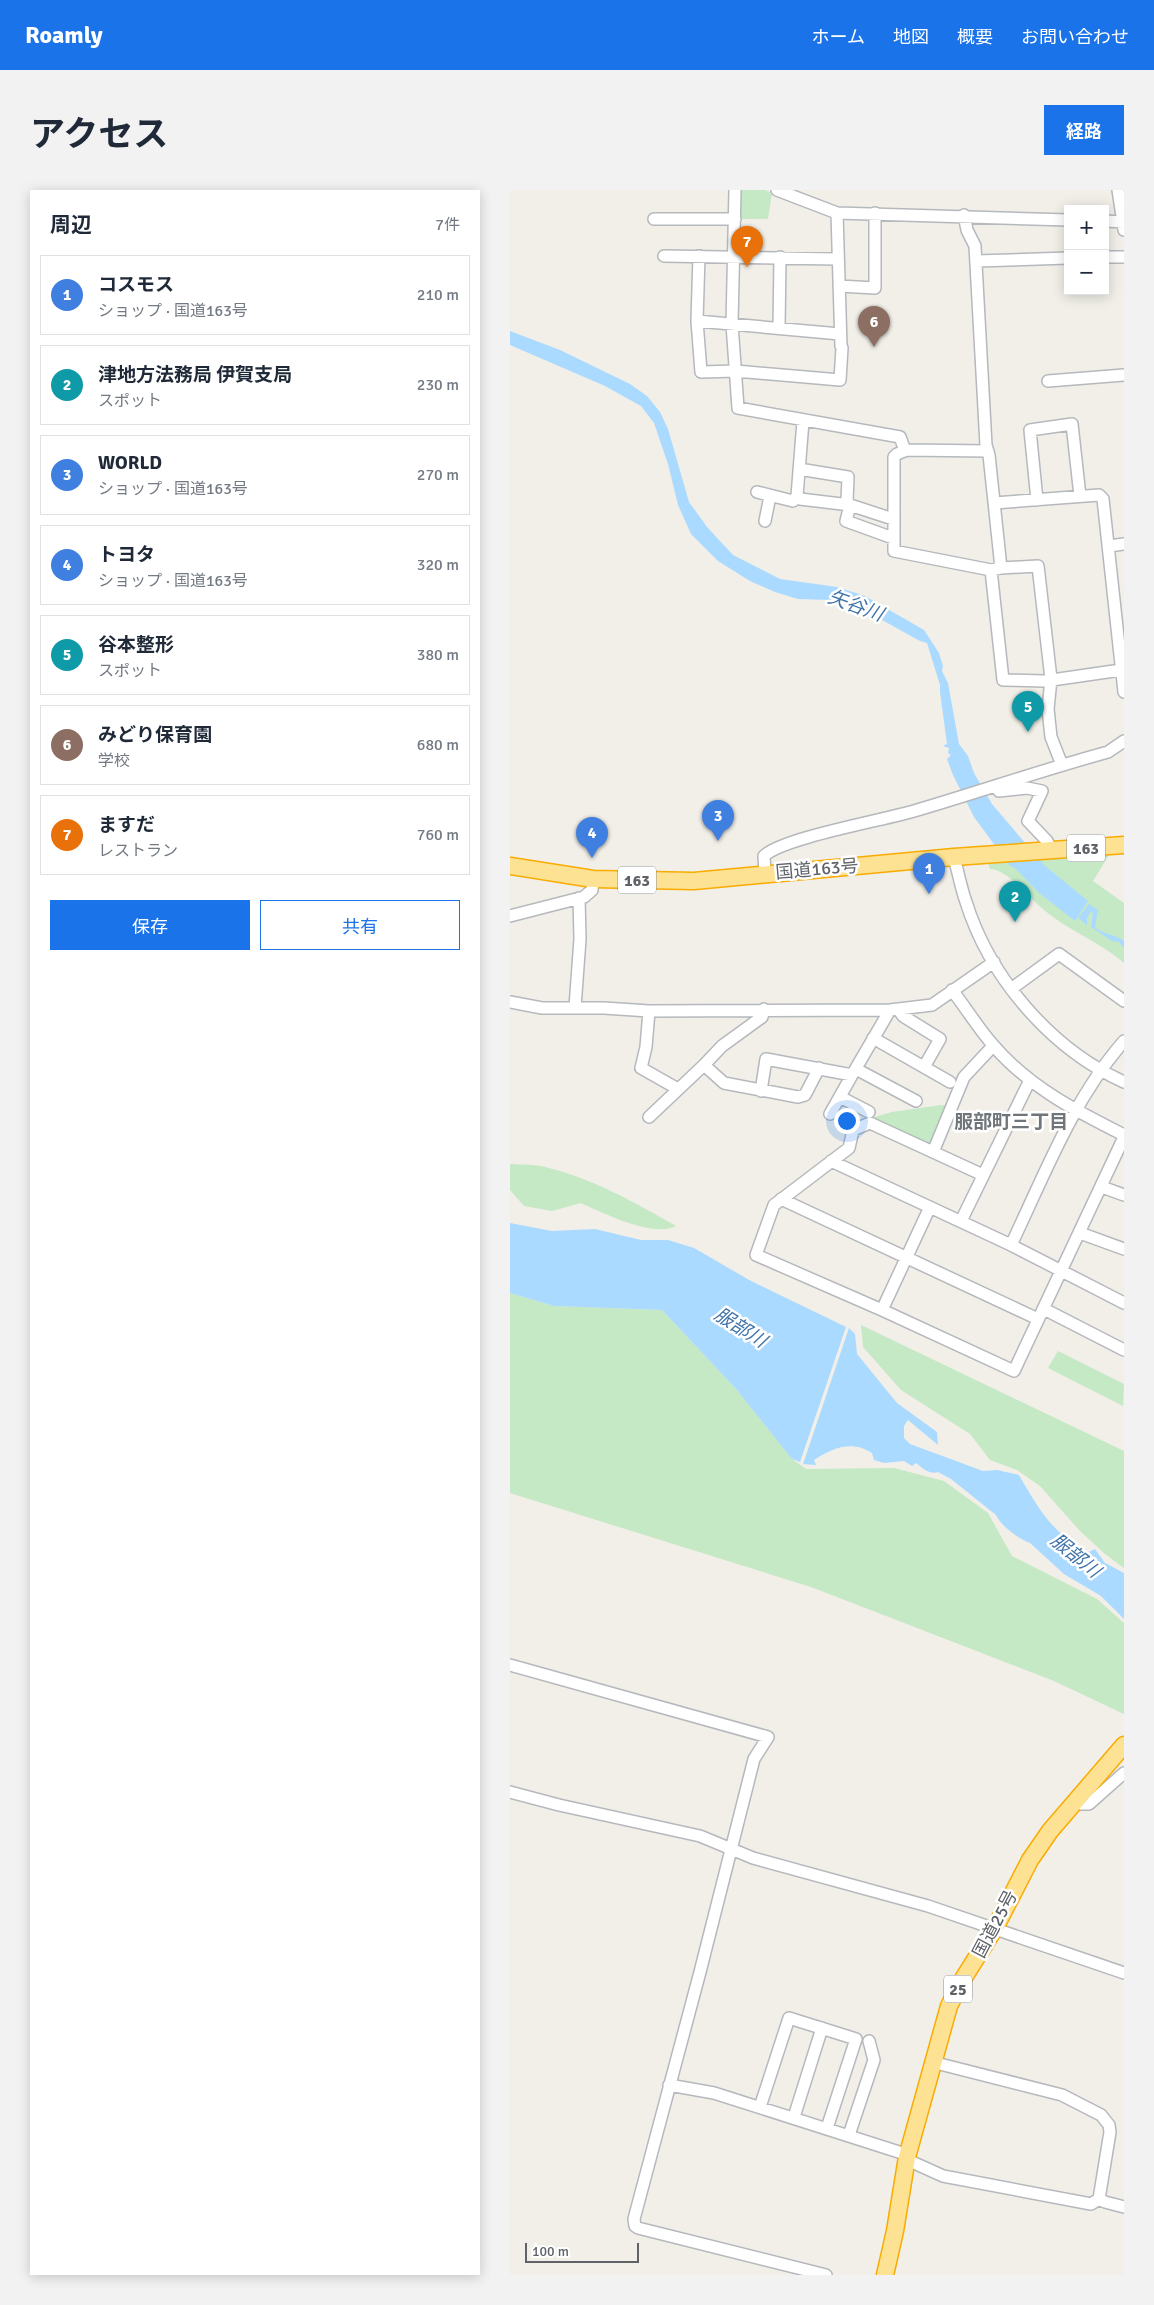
<!DOCTYPE html>
<html lang="ja">
<head>
<meta charset="utf-8">
<style>
	:root { --surface:#fff; --page:#f2f2f3; --text:#1f2937; --muted:#747a83; --line:#e0e1e3; --accent:#1a73e8 }
	body { margin:0; font-family:Signika,"Noto Sans JP",sans-serif; background:var(--page); color:var(--text) }
	.controls { position:absolute; right:15px; top:15px; display:grid; overflow:hidden; border-radius:0px; box-shadow:0 2px 12px #0003 }
	.controls button { width:45px; height:45px; display:grid; place-items:center; padding:0; border:0; border-bottom:1px solid var(--line); background:var(--surface); color:var(--text); font:25px sans-serif }
	.scale { position:absolute; left:15px; bottom:12px; width:114px; box-sizing:border-box; padding-left:5px; border:2px solid #5f6368; border-top:0; font-size:14px; line-height:18px; white-space:nowrap; color:#5f6368; -webkit-text-stroke:4px #fff; paint-order:stroke }
	.you { position:absolute; left:336px; top:930px; width:18px; height:18px; margin:-12px; border:4px solid #fff; border-radius:50%; background:#1a73e8; box-shadow:0 0 0 8px #1a73e833 }
	.badge { display:grid; place-items:center; width:32px; height:32px; border-radius:50%; background:var(--accent); color:#fff; font-size:16px; font-weight:700 }
	.pin { position:absolute; translate:-50% -41px; filter:drop-shadow(0 1px 2px #0008) }
	.pin::after { content:''; position:absolute; top:26px; width:18px; height:15px; background:inherit; clip-path:polygon(0 0,100% 0,50% 100%) }
	.list { margin:0; padding:0; list-style:none }
	h2 { display:flex; justify-content:space-between; align-items:center; height:65px; margin:0; padding:0 20px; font-size:21px }
	h2 small { font-size:16px; font-weight:400; color:var(--muted) }
	.list li { display:grid; grid-template-columns:32px 1fr auto; gap:15px; align-items:center; box-sizing:border-box; height:80px; margin:0 10px 10px; padding:0 10px; border:1px solid var(--line); border-radius:0px }
	.list b { display:block; font-size:19px; white-space:nowrap }
	.list p { margin:0; font-size:16px; white-space:nowrap; color:var(--muted) }
	.list em { font-size:16px; font-style:normal; color:var(--muted) }
	.actions { display:flex; gap:10px; padding:15px 20px }
	.actions a { flex:1; padding:11px 0; border:1px solid var(--accent); border-radius:0px; text-align:center; font-size:18px; color:var(--accent) }
	.actions .main { background:var(--accent); color:#fff }
	.map { position:relative; flex:none; width:614px; height:2085px; overflow:hidden; border-radius:0px }
	header { display:flex; align-items:center; gap:30px; box-sizing:border-box; height:70px; padding:0 25px; background:var(--accent); color:#fff }
	header strong { font-size:24px }
	nav { display:flex; gap:28px; margin-inline-start:auto; font-size:18px }
	.intro { display:flex; align-items:center; justify-content:space-between; box-sizing:border-box; height:120px; padding:0 30px }
	h1 { margin:0; font-size:35px }
	.button { padding:12px 22px; border-radius:0px; background:var(--accent); color:#fff; font-size:18px; font-weight:700 }
	main { display:flex; gap:30px; padding:0 30px }
	aside { flex:1; background:var(--surface); border-radius:0px; box-shadow:0 2px 12px #0003 }
	.map>svg:first-child { display:block }
	.green { fill:#c5e8c5 }
	.water { fill:#aadaff }
	.lines { fill:none; stroke-linecap:round; stroke-linejoin:round }
	.minor-casing { stroke:#b5b8bc; stroke-width:14 }
	.highway-casing { stroke:#f9ab00; stroke-width:19 }
	.minor { stroke:#fff; stroke-width:11 }
	.highway { stroke:#fde293; stroke-width:16 }
	.labels { text-anchor:middle; stroke-width:5; stroke-linejoin:round; paint-order:stroke }
	.shield { fill:#fff; stroke:#8f9295; stroke-width:1 }
	.shield-label { font-size:16px; font-weight:bold; fill:#5f6368 }
	.street-label { font-size:18px; fill:#5f6368; stroke:#fff }
	.water-label { font-size:19px; font-style:italic; fill:#4174aa; stroke:#fff }
	.neighbourhood-label { font-size:19px; font-weight:bold; fill:#70757a; stroke:#fff }
</style>
</head>
<body>
<header>
<strong>Roamly</strong>
<nav><a>ホーム</a><a>地図</a><a>概要</a><a>お問い合わせ</a></nav>
</header>
<div class="intro"><h1>アクセス</h1><a class="button">経路</a></div>
<main>
<aside>
<h2>周辺<small>7件</small></h2>
<ul class="list">
<li><span class="badge" style="background:#3f7fe0">1</span><div><b>コスモス</b><p>ショップ · 国道163号</p></div><em>210 m</em></li>
<li><span class="badge" style="background:#0f9aa8">2</span><div><b>津地方法務局 伊賀支局</b><p>スポット</p></div><em>230 m</em></li>
<li><span class="badge" style="background:#3f7fe0">3</span><div><b>WORLD</b><p>ショップ · 国道163号</p></div><em>270 m</em></li>
<li><span class="badge" style="background:#3f7fe0">4</span><div><b>トヨタ</b><p>ショップ · 国道163号</p></div><em>320 m</em></li>
<li><span class="badge" style="background:#0f9aa8">5</span><div><b>谷本整形</b><p>スポット</p></div><em>380 m</em></li>
<li><span class="badge" style="background:#8d6e63">6</span><div><b>みどり保育園</b><p>学校</p></div><em>680 m</em></li>
<li><span class="badge" style="background:#e8710a">7</span><div><b>ますだ</b><p>レストラン</p></div><em>760 m</em></li>
</ul>
<div class="actions"><a class="main">保存</a><a>共有</a></div>
</aside>
<div class="map">
<svg width="614" height="2085" viewBox="0 0 614 2085">
	<rect width="100%" height="100%" fill="#f1efe8"/>
	<!-- green -->
	<path class="green" d="M228 0H255L262 3 258 29H228Z
		M601 662 583 691 614 713V773C590 752 559 741 534 720 521 709 497 679 480 679L477 670Z
		M431 915H438L423 954 419 956 361 928 382 922Z
		M0 974C11 975 24 974 35 977 82 988 124 1012 166 1036 143 1048 93 1023 71 1013L42 1021 14 1016 0 1000Z
		M0 1103 44 1116 152 1120 226 1199 282 1269 296 1279 384 1278 434 1291 478 1323 502 1366 587 1409 614 1433V1524L544 1491 301 1397 0 1303Z
		M351 1135 614 1261V1378L595 1364 570 1341 530 1296 507 1280 480 1270 460 1244 391 1200 353 1157Z
		M548 1161 614 1194 613 1216 538 1178Z"/>
	<!-- water -->
	<path class="water" d="M0 141 50 160 120 194 137 206 150 222 158 239 179 312 197 337 223 365 270 389 327 397 355 406 414 440 429 463 433 476 432 481 438 493 449 554 458 566 464 583 482 614 534 675 578 711 565 731 528 702 505 678 500 676 464 627 443 585 437 569 441 565 438 563 439 558 433 556 437 554 430 502V495L417 453 410 451 345 415 321 410 288 409 265 402 240 391 208 371 181 344 168 315 158 274 144 233 131 216 95 196 0 155Z
		M579 714 588 720 585 738C595 744 605 745 614 751V758L609 752 602 751 581 737 583 723 581 721 577 728V735L568 728Z
		M0 1033 42 1041 85 1039 131 1050H158L184 1058 241 1091 336 1137 290 1272 282 1269 226 1199 152 1120 44 1116 0 1103Z
		M339 1138 345 1144 347 1164 387 1213 427 1242 428 1255 398 1230 394 1236V1248L400 1254 473 1281 487 1280 509 1285C528 1318 543 1345 579 1362L585 1359 595 1373 614 1383V1429L591 1406 554 1384 520 1353C509 1349 491 1336 486 1325L441 1289 428 1282C420 1285 412 1278 406 1273L402 1276 394 1271 374 1273 364 1270 362 1263C341 1250 323 1258 304 1270L306 1275 293 1274Z"/>
	<g class="lines">
		<!-- minor casing -->
		<g class="minor-casing">
			<path id="minor" d="M225 0 222 134 228 218 390 247 394 258 397 260
				M267 0 327 23 558 30
				M608 0 614 40
				M454 25 457 40 465 56 476 255 479 265 491 378 528 376 541 489 538 519 541 547 552 575
				M144 29H225
				M595 31 614 32
				M154 66 327 69
				M189 66 187 131 191 182 226 181 330 190 332 158 331 156 327 23
				M595 67H614
				M466 71 558 68
				M329 96 365 98V23
				M187 131 330 144
				M269 138 270 67
				M538 191 614 185
				M293 231 287 306 290 309 340 315 383 329
				M478 261 397 260 387 264 384 267V361L481 380 491 378
				M289 279 338 287 337 311 340 315 336 331 383 348
				M247 302 283 311 287 306
				M527 310 520 240 562 234 570 306
				M484 313 589 305 593 309 614 502
				M255 331 260 306
				M599 356 614 354
				M481 380 493 490 535 491 611 480
				M489 601 517 598 532 601 518 631 537 651 542 661
				M444 667C448 682 451 698 456 712 480 788 541 859 614 892
				M255 683 254 666C272 648 374 630 404 621 469 602 532 580 598 562L614 551
				M0 726 74 707 82 700 83 689
				M501 799 549 764 614 811
				M442 800C456 818 468 838 483 855 519 897 566 921 614 945
				M0 812 32 818H94L139 821 380 820 422 815 484 772
				M65 817 70 749 69 708
				M388 819 393 826 430 849 414 877
				M139 821 136 857 131 878 168 899
				M363 848 440 892
				M194 875 214 893 288 907 295 905 309 878
				M346 879 406 911
				M251 901 256 869 342 885 380 820
				M330 907 359 922
				M320 924 342 885
				M139 927 194 875 212 856 252 827 254 819
				M423 962 454 887 483 856
				M321 971 501 1055 614 1113
				M473 985 360 933 343 940 339 958 264 1015 246 1065 372 1120 504 1181 614 947
				M592 997 614 1005
				M271 1009 528 1129
				M451 1031 520 890
				M570 1043 614 1059
				M501 1055C534 986 563 909 614 851
				M534 1119 614 1160
				M372 1120 420 1017
				M0 1475 258 1547 244 1569 190 1782 124 2029 125 2036 128 2038 316 2085
				M0 1602 49 1615 190 1646 243 1668 418 1716 614 1783
				M566 1611 571 1614H579L614 1583
				M422 1872 552 1905 591 1925 599 1935 600 1942 589 2009 595 2012 614 2017
				M159 1895 204 1903 392 1963 402 1972 433 1986 581 2014 589 2009
				M250 1917 279 1828 346 1849 317 1938
				M284 1927 312 1838
				M339 1945 364 1870 359 1851"/>
		</g>
		<!-- highway casing -->
		<g class="highway-casing">
			<path id="highway" d="M0 676 83 689 184 691 444 667 614 655
				M375 2085 385 2041 397 1967 439 1816 453 1789 485 1738 520 1670 540 1641 614 1555"/>
		</g>
		<!-- minor -->
		<use href="#minor" class="minor"/>
		<!-- highway -->
		<use href="#highway" class="highway"/>
	</g>
	<g class="labels">
		<!-- shield labels -->
		<g class="shield">
			<rect x="557" y="644.5" width="38" height="27" rx="4"/>
			<rect x="108" y="676.5" width="38" height="27" rx="4"/>
			<rect x="434" y="1785.5" width="28" height="27" rx="4"/>
		</g>
		<g class="shield-label">
			<text x="576" y="664">163</text>
			<text x="127" y="696">163</text>
			<text x="448" y="1805">25</text>
		</g>
		<!-- street labels -->
		<g class="street-label">
			<text transform="translate(307 679) rotate(-5)" y="6">国道163号</text>
			<text transform="translate(485 1734) rotate(-62)" y="6">国道25号</text>
		</g>
		<!-- water labels -->
		<g class="water-label">
			<text transform="translate(346 415) rotate(20)" y="7">矢谷川</text>
			<text transform="translate(231 1137) rotate(32)" y="7">服部川</text>
			<text transform="translate(566 1365) rotate(39)" y="7">服部川</text>
		</g>
		<!-- neighbourhood labels -->
		<g class="neighbourhood-label">
			<text x="501" y="938">服部町三丁目</text>
		</g>
	</g>
</svg>
<div class="controls">
<button>+</button>
<button>−</button>
</div>
<div class="scale">100 m</div>
<div class="you"></div>
<div class="pin badge" style="left:419px;top:704px;background:#3f7fe0">1</div>
<div class="pin badge" style="left:505px;top:732px;background:#0f9aa8">2</div>
<div class="pin badge" style="left:208px;top:651px;background:#3f7fe0">3</div>
<div class="pin badge" style="left:82px;top:668px;background:#3f7fe0">4</div>
<div class="pin badge" style="left:518px;top:542px;background:#0f9aa8">5</div>
<div class="pin badge" style="left:364px;top:157px;background:#8d6e63">6</div>
<div class="pin badge" style="left:237px;top:77px;background:#e8710a">7</div>
</div>
</main>
</body>
</html>
